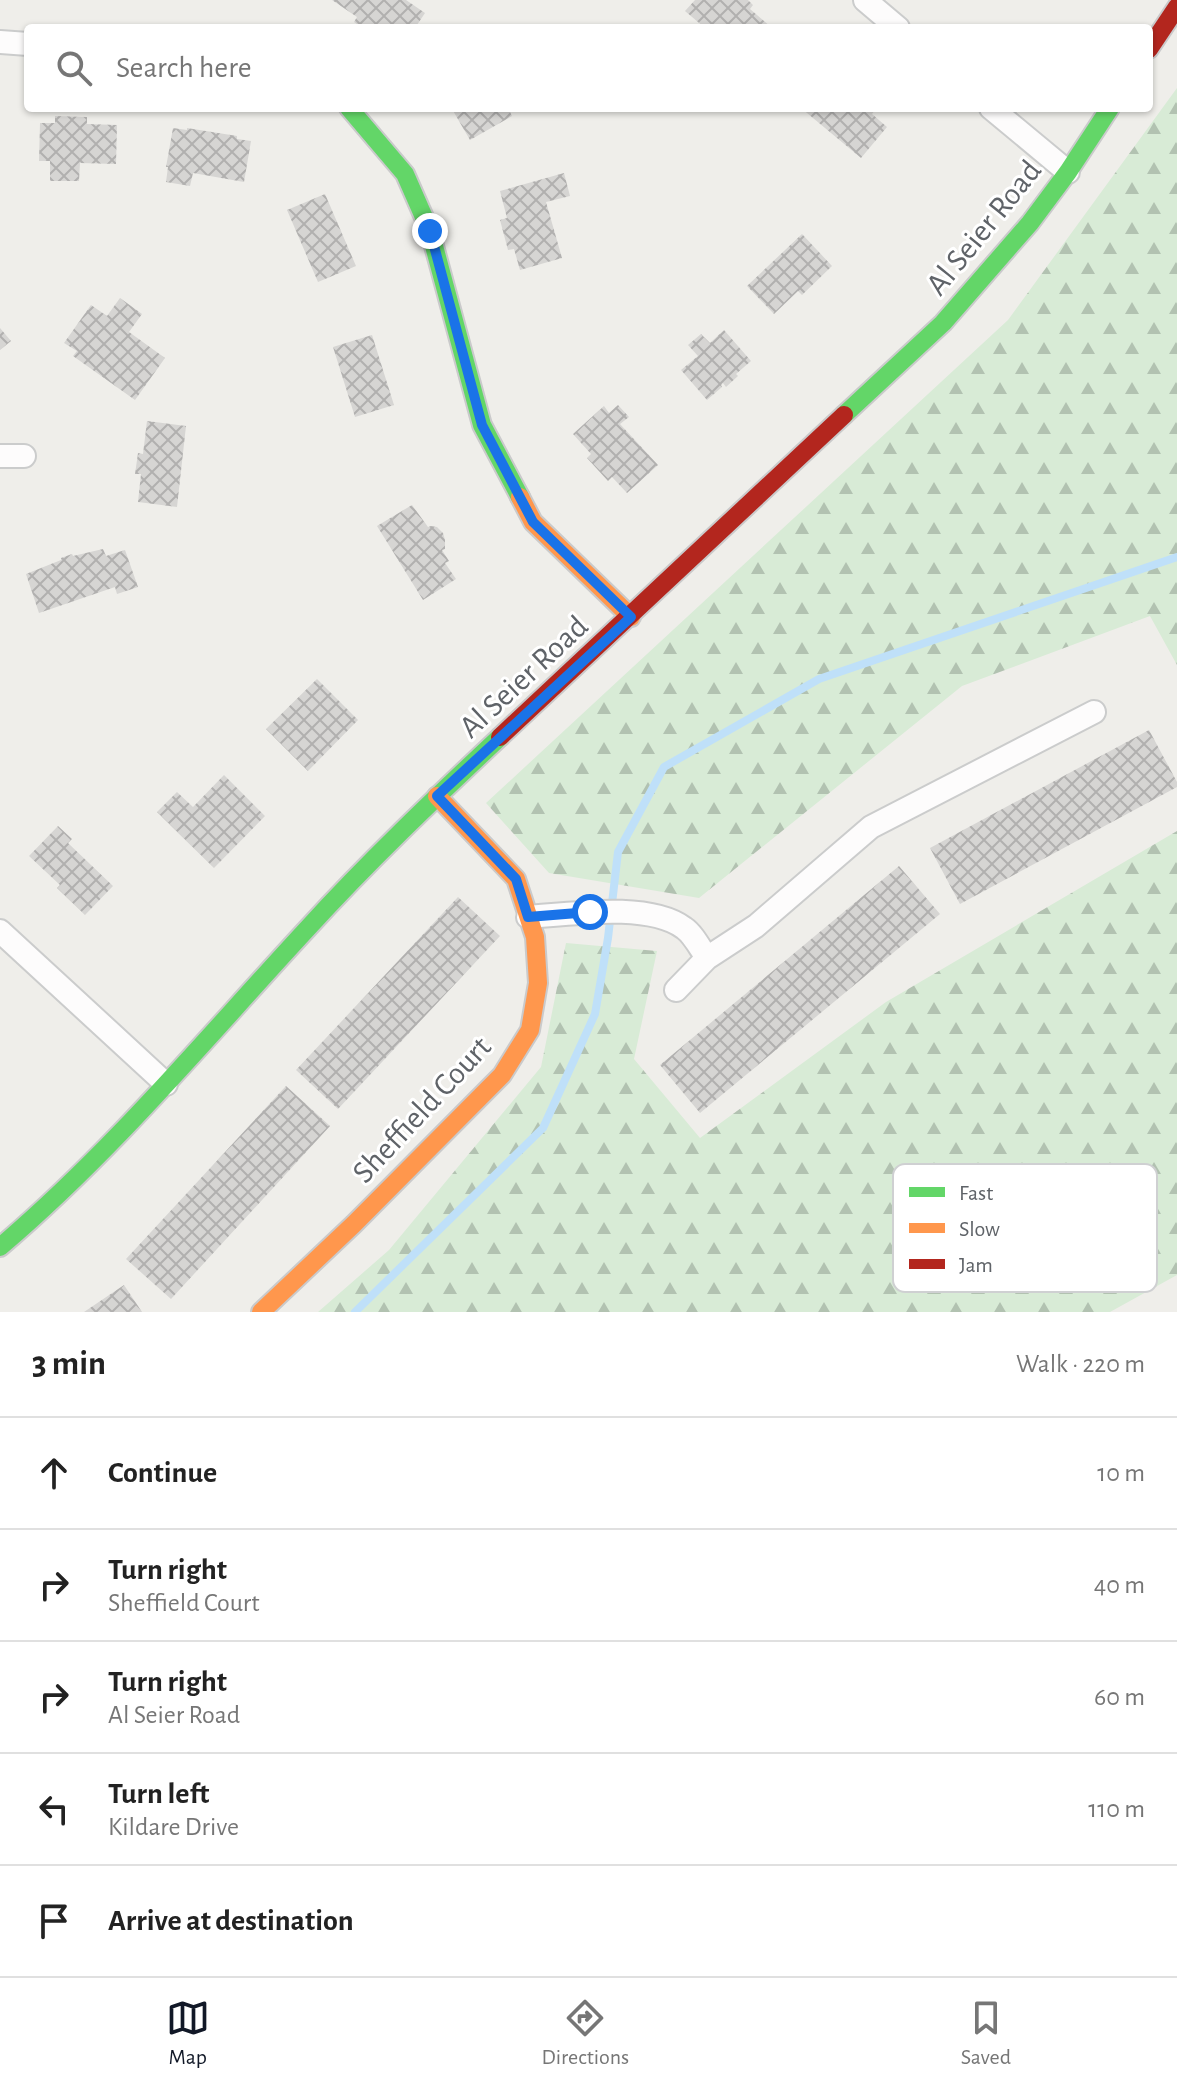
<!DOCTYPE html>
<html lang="en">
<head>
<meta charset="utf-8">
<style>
	:root { --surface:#fff; --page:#f6f6f6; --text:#222; --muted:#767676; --line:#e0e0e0; --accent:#111827 }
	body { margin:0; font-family:"Alegreya Sans",sans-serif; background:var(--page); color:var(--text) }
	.stop { position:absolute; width:24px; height:24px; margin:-18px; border:6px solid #1a73e8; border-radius:50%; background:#fff }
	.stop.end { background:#1a73e8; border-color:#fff; box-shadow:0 2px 8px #0008 }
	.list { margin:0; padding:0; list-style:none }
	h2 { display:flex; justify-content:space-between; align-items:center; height:104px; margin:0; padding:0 32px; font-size:34px }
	h2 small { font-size:26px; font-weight:400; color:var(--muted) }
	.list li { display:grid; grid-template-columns:52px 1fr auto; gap:24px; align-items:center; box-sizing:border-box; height:112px; padding:0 32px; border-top:2px solid var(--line) }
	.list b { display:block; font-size:30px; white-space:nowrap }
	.list p { margin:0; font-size:26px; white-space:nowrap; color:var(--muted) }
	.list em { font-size:26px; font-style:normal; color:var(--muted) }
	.icon { flex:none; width:44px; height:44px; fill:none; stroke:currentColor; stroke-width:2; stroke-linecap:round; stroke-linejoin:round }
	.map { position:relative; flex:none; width:1177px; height:1312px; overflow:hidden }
	.search { position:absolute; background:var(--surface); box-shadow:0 2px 6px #0004; left:24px; right:24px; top:24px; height:88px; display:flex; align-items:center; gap:20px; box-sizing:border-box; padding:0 28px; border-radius:8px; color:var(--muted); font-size:30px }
	.sheet { height:664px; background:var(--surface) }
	nav { display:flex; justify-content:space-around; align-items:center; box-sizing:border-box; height:112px; border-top:2px solid var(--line); background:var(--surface); font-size:22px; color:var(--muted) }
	nav a { display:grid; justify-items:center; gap:4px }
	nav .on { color:var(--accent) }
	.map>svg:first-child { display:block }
	.forest { fill:url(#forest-firs) }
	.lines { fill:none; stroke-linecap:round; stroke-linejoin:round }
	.stream { stroke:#bfe0f9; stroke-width:8 }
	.building { fill:url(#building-cross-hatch) }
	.street-casing { stroke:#cbcccc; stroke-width:26 }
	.fast-casing { stroke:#cacacb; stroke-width:22 }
	.slow-casing { stroke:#cacacb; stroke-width:22 }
	.jam-casing { stroke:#cacacb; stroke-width:22 }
	.street { stroke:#fdfcfc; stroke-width:22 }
	.fast { stroke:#63d668; stroke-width:18 }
	.slow { stroke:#ff974d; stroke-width:18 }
	.jam { stroke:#b3261e; stroke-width:18 }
	.route { stroke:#1a73e8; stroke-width:10 }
	.labels { text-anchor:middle; stroke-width:6; stroke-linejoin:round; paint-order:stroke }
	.street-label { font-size:32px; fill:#5f6368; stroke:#fff }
	.key { fill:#fff; stroke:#cfd0d2; stroke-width:2 }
	.key-label { font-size:22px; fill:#5f6368 }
</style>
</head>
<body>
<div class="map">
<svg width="1177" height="1312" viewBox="0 0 1177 1312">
	<defs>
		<pattern id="forest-firs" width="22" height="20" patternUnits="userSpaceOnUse" patternTransform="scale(2)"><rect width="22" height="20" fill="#d8ebd6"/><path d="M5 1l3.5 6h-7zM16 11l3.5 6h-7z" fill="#b2c2b1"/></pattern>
		<pattern id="building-cross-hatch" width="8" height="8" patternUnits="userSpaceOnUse" patternTransform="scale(2)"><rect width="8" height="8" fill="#d6d5d3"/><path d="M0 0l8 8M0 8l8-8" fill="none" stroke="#b1b0af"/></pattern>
	</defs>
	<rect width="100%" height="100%" fill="#efeeea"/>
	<!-- forest -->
	<path class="forest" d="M1177 88V665L1150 616 962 686 699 898 549 873 486 803 1008 320Z
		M1177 831V1275L1110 1312H318L389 1250 541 1067 566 943 657 951 634 1059 700 1138 886 1002Z"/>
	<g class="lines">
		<!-- stream -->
		<path class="stream" d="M355 1312 543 1128 595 1014 608 938 618 852 664 767 819 679 1177 557"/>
	</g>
	<!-- building -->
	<path class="building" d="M332 0H406L425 13 415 28H363L354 22 357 17Z
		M695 0H748L753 5 750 9 772 28H705L685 11Z
		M455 108H508L512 116 470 140 452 109Z
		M801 108H873L875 110 872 114 887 127 861 158Z
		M55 116 87 117V124L117 125 116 164 80 163 79 181H50V161H39L40 123H55Z
		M173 128 187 130V128L237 136V139L251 141 244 182 193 173 190 186 166 182 168 167H166Z
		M564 173 570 196 546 202 562 258 520 270 514 249 508 250 500 220 507 218 500 191Z
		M325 194 356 266 318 282 287 210Z
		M802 234 832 266 802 295 798 291 774 314 747 286Z
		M120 298 142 314 129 332 165 358 135 400 73 356 77 351 64 343 91 305 107 316Z
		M0 328 11 341 0 350Z
		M724 330 751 361 736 374 738 376 726 387 723 383 721 385 722 387 707 400 681 370 698 356 688 345 701 334 710 343Z
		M372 335 394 405 355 417 333 347Z
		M618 405 629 417 620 424 658 465 627 493 612 477 608 481 587 458 591 454 573 434 604 406 609 413Z
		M147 421 186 426 177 507 138 502 141 474H135L138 453 143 454Z
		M412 505 428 527 431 526 437 527 443 533 445 540V549L442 550 449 561 445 563 456 579 423 600 377 526Z
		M103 549 106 556 125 550 138 587 117 594 115 587 39 613 26 574 61 560V558L72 554 73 556Z
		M317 679 358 720 308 771 266 729Z
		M1149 730 1177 782V787L960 904 930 848Z
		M224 775 265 816 214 868 157 812 177 792 193 807Z
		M58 826 72 839 68 843 113 886 85 915 57 888 60 885 29 856Z
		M899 866 940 914 700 1113 660 1065Z
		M458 897 500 936 338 1109 296 1070Z
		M286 1086 330 1126 171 1299 126 1259Z
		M124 1285 142 1312H84Z"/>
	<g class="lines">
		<!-- street casing -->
		<g class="street-casing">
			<path id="street" d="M865 0 898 28
				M0 42 28 44
				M991 108 1068 172
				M0 456H24
				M528 917C571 914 649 902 684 928 693 934 700 948 707 958L676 990
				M0 931 166 1084
				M707 958 756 926 871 827 1094 712"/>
		</g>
		<!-- fast casing -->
		<g class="fast-casing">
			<path id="fast" d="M349 108 405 174 430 231 482 425 520 497
				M844 415 943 323 1030 223 1068 172 1110 108
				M0 1247C113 1151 207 1037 307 929 368 862 434 799 500 737"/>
		</g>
		<!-- slow casing -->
		<g class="slow-casing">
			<path id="slow" d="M520 497 533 522 631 617
				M261 1312 354 1224 502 1075 530 1030 538 983 535 937 516 879 437 796"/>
		</g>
		<!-- jam casing -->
		<g class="jam-casing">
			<path id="jam" d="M1149 49 1177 7
				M500 737 844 415"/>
		</g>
		<!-- street -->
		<use href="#street" class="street"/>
		<!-- fast -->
		<use href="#fast" class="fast"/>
		<!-- slow -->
		<use href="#slow" class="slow"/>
		<!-- jam -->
		<use href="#jam" class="jam"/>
	</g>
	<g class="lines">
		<!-- route -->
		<path class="route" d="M430 231 482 425 533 522 631 617 437 796 516 879 528 917 590 912"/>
	</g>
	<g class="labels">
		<!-- street labels -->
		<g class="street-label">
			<text transform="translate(983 227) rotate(-51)" y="11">Al Seier Road</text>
			<text transform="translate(523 676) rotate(-43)" y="11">Al Seier Road</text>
			<text transform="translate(421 1109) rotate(-47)" y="11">Sheffield Court</text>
		</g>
	</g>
	<!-- legend -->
	<rect x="893" y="1164" width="264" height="128" rx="12" class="key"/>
	<rect x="909" y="1187" width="36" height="10" fill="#63d668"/>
	<rect x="909" y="1223" width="36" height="10" fill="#ff974d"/>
	<rect x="909" y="1259" width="36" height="10" fill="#b3261e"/>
	<g class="key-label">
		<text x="959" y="1200">Fast</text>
		<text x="959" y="1236">Slow</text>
		<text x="959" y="1272">Jam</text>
	</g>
</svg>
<div class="stop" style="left:590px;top:912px"></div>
<div class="stop end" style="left:430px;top:231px"></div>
<div class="search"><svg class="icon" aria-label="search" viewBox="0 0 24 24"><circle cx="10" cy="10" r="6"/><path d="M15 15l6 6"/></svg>Search here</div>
</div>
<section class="sheet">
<h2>3 min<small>Walk · 220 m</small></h2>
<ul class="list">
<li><svg class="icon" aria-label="ahead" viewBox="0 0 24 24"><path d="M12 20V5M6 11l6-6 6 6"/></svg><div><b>Continue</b></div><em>10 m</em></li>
<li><svg class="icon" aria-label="right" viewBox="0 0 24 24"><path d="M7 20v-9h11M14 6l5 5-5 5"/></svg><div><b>Turn right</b><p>Sheffield Court</p></div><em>40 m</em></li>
<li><svg class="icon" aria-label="right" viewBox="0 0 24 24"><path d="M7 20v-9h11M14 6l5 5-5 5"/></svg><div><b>Turn right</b><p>Al Seier Road</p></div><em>60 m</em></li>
<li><svg class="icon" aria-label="left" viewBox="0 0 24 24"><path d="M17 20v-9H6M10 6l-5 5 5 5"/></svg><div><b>Turn left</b><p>Kildare Drive</p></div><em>110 m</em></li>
<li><svg class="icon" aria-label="arrive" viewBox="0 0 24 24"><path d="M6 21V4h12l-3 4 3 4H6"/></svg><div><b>Arrive at destination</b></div></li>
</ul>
</section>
<nav>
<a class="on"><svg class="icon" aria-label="map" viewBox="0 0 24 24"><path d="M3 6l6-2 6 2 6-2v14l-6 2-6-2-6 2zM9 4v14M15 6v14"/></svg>Map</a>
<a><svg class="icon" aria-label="directions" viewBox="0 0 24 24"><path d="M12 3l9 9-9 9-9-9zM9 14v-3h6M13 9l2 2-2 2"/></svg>Directions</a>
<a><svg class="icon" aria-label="saved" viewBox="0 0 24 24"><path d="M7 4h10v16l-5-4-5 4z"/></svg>Saved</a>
</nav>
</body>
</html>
